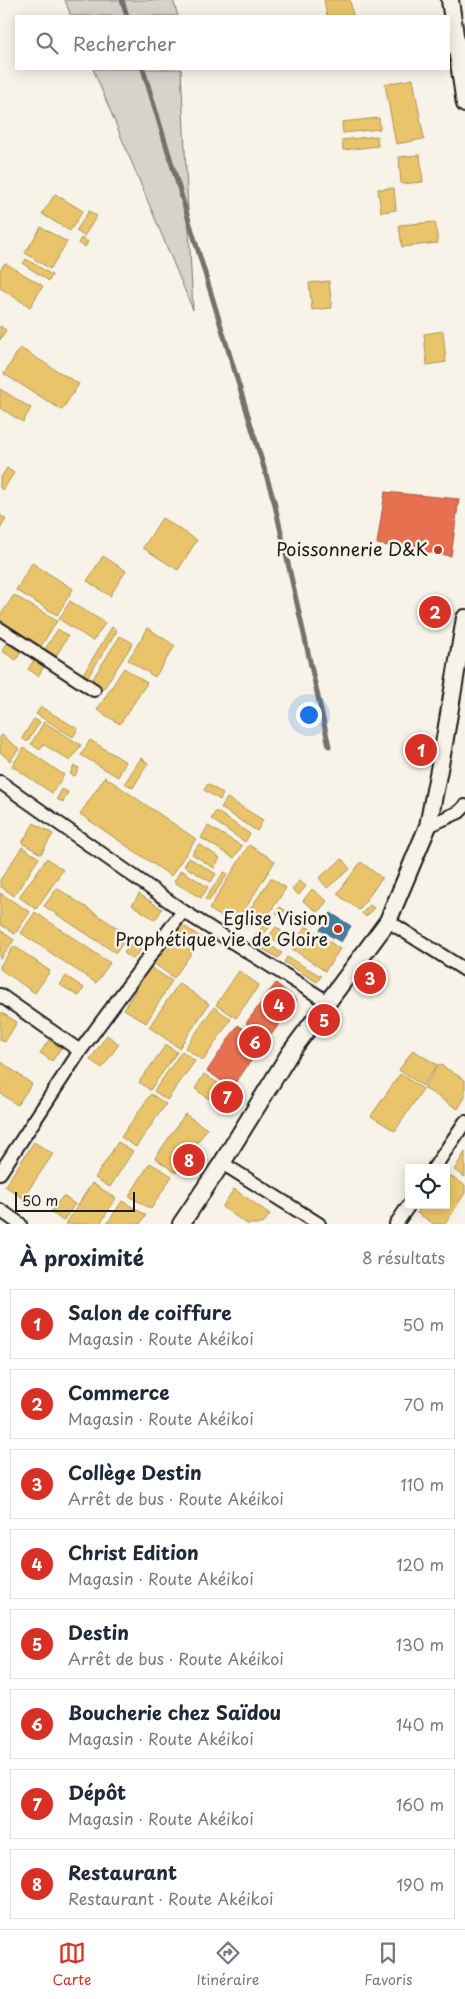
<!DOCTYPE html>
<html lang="fr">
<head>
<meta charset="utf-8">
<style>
	:root { --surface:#fff; --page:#f6f6f7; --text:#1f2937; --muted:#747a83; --line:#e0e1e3; --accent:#d93025 }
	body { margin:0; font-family:"Playpen Sans",sans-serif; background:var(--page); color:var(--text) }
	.controls { position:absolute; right:15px; bottom:15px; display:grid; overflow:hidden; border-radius:0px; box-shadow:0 2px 12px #0003 }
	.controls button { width:45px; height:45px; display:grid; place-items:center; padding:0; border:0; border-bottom:1px solid var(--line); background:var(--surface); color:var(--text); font:25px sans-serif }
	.scale { position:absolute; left:15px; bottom:12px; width:120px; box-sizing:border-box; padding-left:5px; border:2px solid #1c1c1c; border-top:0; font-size:14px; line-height:18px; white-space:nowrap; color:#1c1c1c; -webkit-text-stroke:4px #f7f3e8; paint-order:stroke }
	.you { position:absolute; left:308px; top:714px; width:18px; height:18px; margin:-12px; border:4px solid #fff; border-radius:50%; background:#1a73e8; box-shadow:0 0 0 8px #1a73e833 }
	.badge { display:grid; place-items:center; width:32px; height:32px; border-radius:50%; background:var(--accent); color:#fff; font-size:16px; font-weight:700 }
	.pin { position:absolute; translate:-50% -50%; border:2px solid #fff; box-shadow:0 1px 5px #0006 }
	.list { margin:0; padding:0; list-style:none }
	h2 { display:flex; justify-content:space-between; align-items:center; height:65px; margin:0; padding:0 20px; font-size:21px }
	h2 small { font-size:16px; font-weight:400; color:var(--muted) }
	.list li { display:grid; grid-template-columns:32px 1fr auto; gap:15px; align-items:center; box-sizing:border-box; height:70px; margin:0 10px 10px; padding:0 10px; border:1px solid var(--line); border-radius:0px }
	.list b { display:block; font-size:19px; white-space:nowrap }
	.list p { margin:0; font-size:16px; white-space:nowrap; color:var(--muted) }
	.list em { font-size:16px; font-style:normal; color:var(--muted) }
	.icon { flex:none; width:28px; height:28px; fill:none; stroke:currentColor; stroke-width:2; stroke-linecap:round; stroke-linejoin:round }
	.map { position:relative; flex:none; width:465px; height:1224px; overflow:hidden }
	.search { position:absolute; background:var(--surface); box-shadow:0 2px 12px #0003; left:15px; right:15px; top:15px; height:55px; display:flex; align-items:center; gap:12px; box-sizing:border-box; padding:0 18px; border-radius:0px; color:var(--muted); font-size:19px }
	.sheet { height:705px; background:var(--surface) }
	nav { display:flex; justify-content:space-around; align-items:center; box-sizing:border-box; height:70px; border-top:1px solid var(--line); background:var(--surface); font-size:14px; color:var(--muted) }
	nav a { display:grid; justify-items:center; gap:2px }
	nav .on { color:var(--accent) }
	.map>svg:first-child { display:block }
	.green { fill:#d7d3cb; stroke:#7a7874 }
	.homes { fill:#e9c46a; stroke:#ac9253 }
	.shops { fill:#e76f51; stroke:#aa5641 }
	.public { fill:#457b9d; stroke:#395e76 }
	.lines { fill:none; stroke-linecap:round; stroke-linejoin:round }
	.stream { stroke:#72716c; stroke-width:5 }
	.minor-casing { stroke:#1c1c1c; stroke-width:16 }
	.tertiary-casing { stroke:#1c1c1c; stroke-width:20 }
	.minor { stroke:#f7f3e8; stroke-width:12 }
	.tertiary { stroke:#f7f3e8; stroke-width:16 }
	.poi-dot { fill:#c8321e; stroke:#f7f3e8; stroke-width:2 }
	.labels { text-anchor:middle; stroke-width:5; stroke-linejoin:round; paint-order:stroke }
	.poi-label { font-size:18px; fill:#1c1c1c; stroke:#f7f3e8; text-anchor:end }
</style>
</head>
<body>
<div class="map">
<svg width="465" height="1224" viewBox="0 0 465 1224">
	<rect width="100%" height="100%" fill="#f7f3e8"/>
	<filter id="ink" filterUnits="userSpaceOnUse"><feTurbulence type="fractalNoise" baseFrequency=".02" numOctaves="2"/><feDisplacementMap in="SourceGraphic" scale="10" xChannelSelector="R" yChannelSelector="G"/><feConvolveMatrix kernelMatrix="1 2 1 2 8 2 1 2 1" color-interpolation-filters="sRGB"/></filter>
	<g filter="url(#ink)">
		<!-- green -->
		<path class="green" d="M65 0H173L178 16H71Z
			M93 69H181L193 310Z"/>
		<!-- homes -->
		<path class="homes" d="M324 0H350L353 16H327Z
			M413 79 424 139 396 144 385 84Z
			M379 118 380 129 343 133 342 122Z
			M377 136 378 146 343 150 342 140Z
			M420 155 423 182 401 184 399 157Z
			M394 188 396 210 381 212 378 189Z
			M55 194 83 211 70 231 42 214Z
			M89 211 97 216 84 236 76 231Z
			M435 222 438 243 402 247 399 225Z
			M41 227 67 242 50 269 25 253Z
			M81 238 88 242 85 247 78 243Z
			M26 259 52 275 49 281 23 264Z
			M5 263 43 286 30 307 0 288V270Z
			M329 281 332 308 312 310 309 283Z
			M0 326 6 330 0 340Z
			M443 331 446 362 427 365 424 334Z
			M20 348 79 384 62 410 4 374Z
			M0 389 31 408 23 422 0 408Z
			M7 468 14 473 3 490 0 488V479Z
			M0 515 6 519 0 529Z
			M162 518 197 540 178 570 143 548Z
			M103 556 126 571 110 596 87 581Z
			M32 563 73 589 57 615 16 590Z
			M14 595 57 621 41 646 0 620V616Z
			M70 601 105 623 93 641 59 619Z
			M112 627 117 631 88 677 83 674Z
			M148 628 175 646 155 677 128 660Z
			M58 629 68 636 56 656 45 649Z
			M120 636 133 643 104 688 92 680Z
			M6 643 21 652 16 660 2 651Z
			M36 657 46 663 38 676 28 669Z
			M124 668 147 683 120 724 97 710Z
			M41 707 78 729 73 737 36 714Z
			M34 719 40 722 27 742 22 738Z
			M44 722 81 745 70 761 43 744 40 750 31 744Z
			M2 735 19 749 10 761 0 752V737Z
			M90 740 126 762 118 777 81 755Z
			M24 748 64 775 52 793 12 766Z
			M141 758 148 763 133 788 125 783Z
			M74 766 79 768 75 776 70 774Z
			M105 777 196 839 171 876 80 814Z
			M208 784 223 794 220 800 204 790Z
			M62 789 68 792 63 802 57 799Z
			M227 798 263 820 257 831 221 808Z
			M216 811 250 834 245 842 211 819Z
			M34 823 53 834 41 854 22 843Z
			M208 826 242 846 234 858 201 838Z
			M199 844 220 858 214 868 192 854Z
			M249 845 275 861 235 925 209 909Z
			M22 847 39 858 14 896 0 886V880Z
			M47 858 63 870 36 909 19 897Z
			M189 858 216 874 211 882 184 866Z
			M342 859 350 869 327 888 319 878Z
			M361 862 382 878 359 910 337 894Z
			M181 870 208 887 201 898 174 882Z
			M224 872 228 874 209 901 205 899Z
			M271 878 286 888 261 926 246 915Z
			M299 881 306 886 299 895 292 890Z
			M57 888 128 935 116 953 44 906Z
			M312 889 327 901 318 912 303 901Z
			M0 893 30 912 15 934 0 924Z
			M139 894 162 909 155 920 132 905Z
			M370 905 374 908 366 917 362 913Z
			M280 907 285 910 281 916 276 913Z
			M35 912 110 963 96 983 21 933Z
			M179 923 202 938 174 978 152 962Z
			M266 923 270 927 257 941 253 937Z
			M306 926 340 949 325 971 291 948Z
			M276 927 291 938 284 947 269 936Z
			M0 930 14 940 0 959Z
			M263 941 282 953 278 958 260 947Z
			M131 943 141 949 133 959 124 953Z
			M14 946 50 971 35 993 0 969V966Z
			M287 957 321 976 317 982 284 962Z
			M150 967 172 981 146 1023 124 1009Z
			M239 971 259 985 236 1018 216 1005Z
			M66 976 84 988 79 996 60 985Z
			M179 983 209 1004 179 1048 149 1027Z
			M214 1007 231 1019 203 1061 185 1048Z
			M0 1012 17 1022 5 1042 0 1040Z
			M107 1035 119 1044 102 1068 90 1060Z
			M49 1040 61 1048 52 1061 40 1053Z
			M166 1045 177 1052 150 1090 139 1082Z
			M413 1050 437 1065 423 1086 399 1070Z
			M182 1051 195 1061 167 1100 154 1091Z
			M0 1061 32 1084 17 1105 0 1093Z
			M439 1064 465 1080V1097L458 1109 424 1088Z
			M204 1074 219 1084 209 1099 195 1089Z
			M400 1074 423 1089 395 1131 371 1116Z
			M151 1094 166 1104 136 1147 121 1137Z
			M185 1114 207 1129 176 1173 155 1158Z
			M34 1142 53 1154 23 1198 5 1186Z
			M118 1142 133 1151 110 1187 95 1178Z
			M465 1152V1177L454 1170Z
			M150 1163 172 1176 151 1209 129 1196Z
			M446 1173 465 1185V1193L445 1224H434L417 1213 423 1205H446Z
			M92 1183 116 1198 100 1224H66Z
			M234 1189 270 1214 263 1224H247L222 1207Z
			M63 1196 75 1204 63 1221 51 1212Z
			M122 1201 146 1215 140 1224H107Z"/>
		<!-- shops -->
		<path class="shops" d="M385 492 459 499 451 556 377 544Z
			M276 983 297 1000 268 1039 246 1023Z
			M238 1025 264 1042 232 1088 207 1071Z"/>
		<!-- public -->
		<path class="public" d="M331 913 351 926 341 942 320 930Z"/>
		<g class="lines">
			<!-- stream -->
			<path class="stream" d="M122 0 127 16
				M143 69 274 501 329 746"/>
			<!-- minor casing -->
			<g class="minor-casing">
				<path id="minor" d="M0 629 94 690
					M0 782 183 911 328 1002
					M428 826 459 812 465 806
					M388 921 465 970
					M0 995 80 1051
					M222 1163 319 1224
					M434 1168 465 1122
					M0 1173 80 1051 183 911
					M0 1210 20 1224
					M396 1224 409 1205"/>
			</g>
			<!-- tertiary casing -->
			<g class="tertiary-casing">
				<path id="tertiary" d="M450 0 465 104
					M181 1224 222 1163 290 1053 388 921 428 826 444 744 465 618"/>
			</g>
			<!-- minor -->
			<use href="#minor" class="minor"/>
			<!-- tertiary -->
			<use href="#tertiary" class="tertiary"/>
		</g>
	</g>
	<!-- markers -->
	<g class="poi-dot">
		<circle cx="438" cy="550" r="5"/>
		<circle cx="338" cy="929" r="5"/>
	</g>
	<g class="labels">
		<!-- poi labels -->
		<g class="poi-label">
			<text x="428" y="556">Poissonnerie D&amp;K</text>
			<text x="328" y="925">Eglise Vision<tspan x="328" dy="21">Prophétique vie de Gloire</tspan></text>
		</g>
	</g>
</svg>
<div class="controls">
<button><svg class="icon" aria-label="locate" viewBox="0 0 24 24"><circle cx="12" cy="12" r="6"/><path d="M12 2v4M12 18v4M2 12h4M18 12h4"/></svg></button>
</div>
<div class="scale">50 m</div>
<div class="you"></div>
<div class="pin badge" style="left:421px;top:750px">1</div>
<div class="pin badge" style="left:435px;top:612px">2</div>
<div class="pin badge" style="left:370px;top:978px">3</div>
<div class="pin badge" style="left:279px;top:1005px">4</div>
<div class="pin badge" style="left:324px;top:1020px">5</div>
<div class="pin badge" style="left:255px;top:1042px">6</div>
<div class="pin badge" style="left:227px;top:1097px">7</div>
<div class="pin badge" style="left:189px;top:1160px">8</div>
<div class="search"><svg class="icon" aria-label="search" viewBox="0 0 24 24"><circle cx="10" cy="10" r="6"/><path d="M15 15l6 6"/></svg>Rechercher</div>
</div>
<section class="sheet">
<h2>À proximité<small>8 résultats</small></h2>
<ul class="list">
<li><span class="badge">1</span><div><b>Salon de coiffure</b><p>Magasin · Route Akéikoi</p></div><em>50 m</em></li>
<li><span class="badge">2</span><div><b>Commerce</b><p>Magasin · Route Akéikoi</p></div><em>70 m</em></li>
<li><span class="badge">3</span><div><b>Collège Destin</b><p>Arrêt de bus · Route Akéikoi</p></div><em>110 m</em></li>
<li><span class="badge">4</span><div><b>Christ Edition</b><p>Magasin · Route Akéikoi</p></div><em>120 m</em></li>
<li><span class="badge">5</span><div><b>Destin</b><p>Arrêt de bus · Route Akéikoi</p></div><em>130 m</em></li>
<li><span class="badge">6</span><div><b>Boucherie chez Saïdou</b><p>Magasin · Route Akéikoi</p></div><em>140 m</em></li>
<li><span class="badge">7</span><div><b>Dépôt</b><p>Magasin · Route Akéikoi</p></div><em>160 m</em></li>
<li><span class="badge">8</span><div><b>Restaurant</b><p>Restaurant · Route Akéikoi</p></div><em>190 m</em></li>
</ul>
</section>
<nav>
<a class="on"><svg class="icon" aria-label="map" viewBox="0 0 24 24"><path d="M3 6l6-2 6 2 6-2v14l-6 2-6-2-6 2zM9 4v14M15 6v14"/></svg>Carte</a>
<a><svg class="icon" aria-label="directions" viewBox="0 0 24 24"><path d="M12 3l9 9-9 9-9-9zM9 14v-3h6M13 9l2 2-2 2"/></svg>Itinéraire</a>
<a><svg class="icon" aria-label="saved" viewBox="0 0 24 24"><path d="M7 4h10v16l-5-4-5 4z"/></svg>Favoris</a>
</nav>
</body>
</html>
